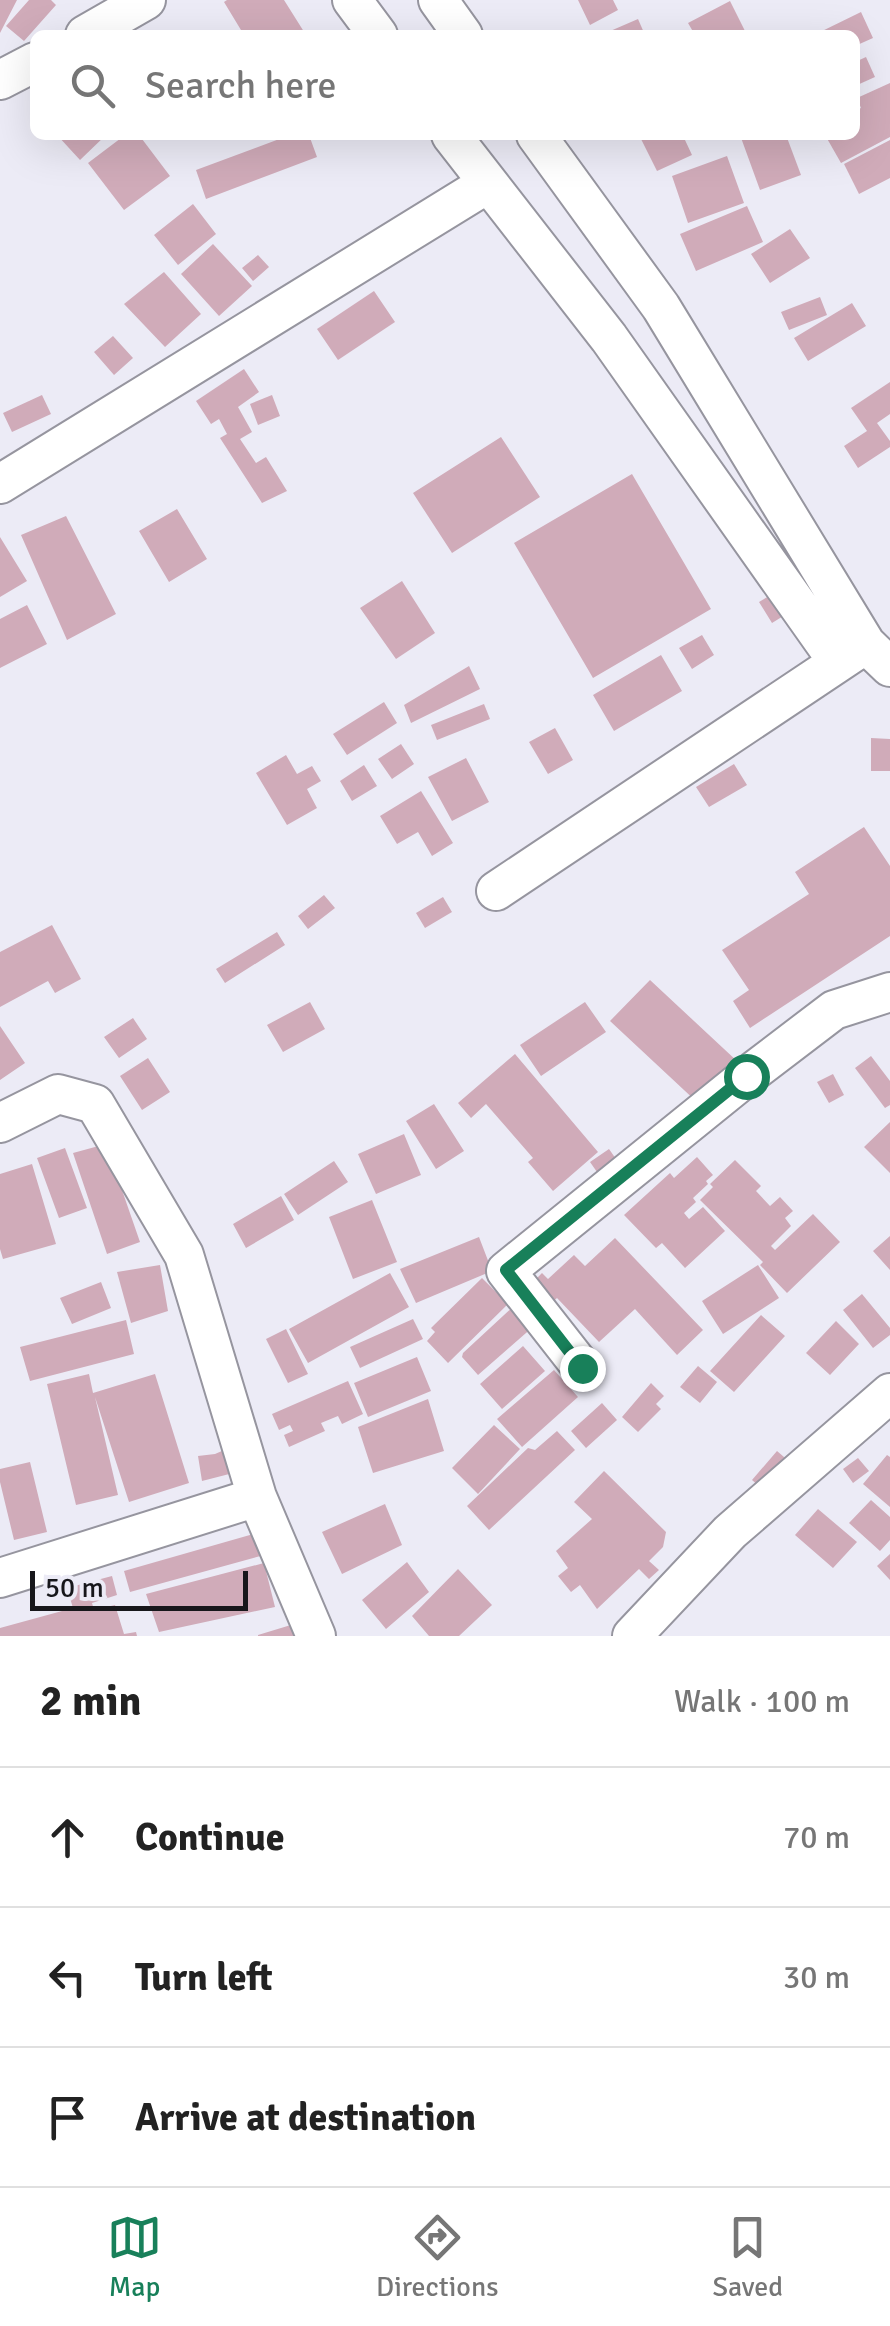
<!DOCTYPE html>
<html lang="en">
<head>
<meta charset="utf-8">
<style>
	:root { --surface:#fff; --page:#f2f2f2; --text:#222; --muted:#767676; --line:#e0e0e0; --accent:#18805a }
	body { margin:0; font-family:Signika,sans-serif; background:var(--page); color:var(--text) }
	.scale { position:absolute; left:30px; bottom:25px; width:218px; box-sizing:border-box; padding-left:10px; border:5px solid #17171b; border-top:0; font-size:28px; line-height:35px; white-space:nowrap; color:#17171b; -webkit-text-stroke:8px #ecebf6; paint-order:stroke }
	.stop { position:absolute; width:30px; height:30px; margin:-22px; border:8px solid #18805a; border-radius:50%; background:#fff }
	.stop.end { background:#18805a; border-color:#fff; box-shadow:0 2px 10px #0008 }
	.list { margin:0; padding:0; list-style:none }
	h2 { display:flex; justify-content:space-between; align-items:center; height:130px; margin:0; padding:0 40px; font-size:42px }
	h2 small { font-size:32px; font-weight:400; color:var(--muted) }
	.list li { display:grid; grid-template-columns:65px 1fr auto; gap:30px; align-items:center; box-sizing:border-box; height:140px; padding:0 40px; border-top:2px solid var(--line) }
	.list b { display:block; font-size:38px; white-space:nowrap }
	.list em { font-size:32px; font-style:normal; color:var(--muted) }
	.icon { flex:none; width:55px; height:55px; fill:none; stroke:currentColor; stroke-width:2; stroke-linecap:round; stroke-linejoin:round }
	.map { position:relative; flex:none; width:890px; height:1636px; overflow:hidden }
	.search { position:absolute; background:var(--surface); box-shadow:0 10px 40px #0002; left:30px; right:30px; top:30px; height:110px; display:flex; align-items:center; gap:25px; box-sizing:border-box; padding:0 35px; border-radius:15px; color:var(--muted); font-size:38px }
	.sheet { height:550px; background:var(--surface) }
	nav { display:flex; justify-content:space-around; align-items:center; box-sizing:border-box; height:140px; border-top:2px solid var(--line); background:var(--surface); font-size:28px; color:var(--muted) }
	nav a { display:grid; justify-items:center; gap:5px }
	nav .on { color:var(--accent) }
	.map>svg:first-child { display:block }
	.building { fill:#d0abb9 }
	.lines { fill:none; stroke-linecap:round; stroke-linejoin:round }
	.minor-casing { stroke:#96959f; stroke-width:42 }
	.minor { stroke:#fff; stroke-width:38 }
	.route { stroke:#18805a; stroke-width:12 }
</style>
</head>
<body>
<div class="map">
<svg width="890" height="1636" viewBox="0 0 890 1636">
	<rect width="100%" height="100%" fill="#ecebf6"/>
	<!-- building -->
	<path class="building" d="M0 0H17L0 33Z
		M29 0H51L56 5 24 41 6 26Z
		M227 0H284L306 35H244L224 2Z
		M578 0H613L618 10 590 25Z
		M730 1 747 35H695L688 23Z
		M861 12 873 38 855 46V35H814Z
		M638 19 645 35H601Z
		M866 57 875 77 855 86V62Z
		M890 83V137L841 163 825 135H855V111L861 108 857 98Z
		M57 135H106L80 160Z
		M125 135H139L170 176 124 210 88 163Z
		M290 135H309L317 157 206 199 196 170Z
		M639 135H697L685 140 692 155 657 171Z
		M740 135H786L801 175 760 190Z
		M890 140V178L859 194 844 164Z
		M727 156 744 203 688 223 672 176Z
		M193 204 216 234 178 265 154 235Z
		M747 206 763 242 696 271 680 234Z
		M790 229 810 258 770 283 751 254Z
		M213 244 252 286 219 316 181 274Z
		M258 255 269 267 253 281 242 268Z
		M164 272 201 314 165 347 124 304Z
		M374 291 395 322 338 360 317 329Z
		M820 297 827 315 789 330 781 312Z
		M852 303 866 326 808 361 794 338Z
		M113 336 133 358 114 375 94 352Z
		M244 369 259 392 238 407 252 432 240 439 256 463 266 457 287 491 262 503 220 438 227 434 219 419 211 424 196 401Z
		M890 382V414L877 423 890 441V447L858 468 844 446 867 431 851 408Z
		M42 395 51 414 12 432 3 413Z
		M272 395 280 416 258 425 250 404Z
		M501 437 540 497 452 553 413 493Z
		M632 474 711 609 593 678 514 543Z
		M177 509 207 559 169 582 139 531Z
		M66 516 116 614 67 640 21 535Z
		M0 537 27 581 0 597Z
		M402 581 435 633 396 659 360 608Z
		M780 589 793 610 772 623 759 602Z
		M27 605 47 644 0 668V619Z
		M702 635 714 655 692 669 679 648Z
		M661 655 682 691 614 731 593 695Z
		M469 666 480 689 411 723 404 705Z
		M384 702 397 723 347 755 333 734Z
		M484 704 490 719 437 740 431 725Z
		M555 728 573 760 548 774 529 742Z
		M871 738 890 739V771H871Z
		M401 744 414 764 392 779 378 759Z
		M286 755 297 774 312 766 321 781 307 789 317 808 287 825 256 773Z
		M466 758 489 802 452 821 428 777Z
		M734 764 747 785 709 807 696 787Z
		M364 765 377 786 352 801 340 781Z
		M421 791 453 843 432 856 418 832 397 844 380 816Z
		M864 827 890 866V936L750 1028 733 1001 749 990 722 950 809 894 795 872Z
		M324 895 335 908 308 929 298 916Z
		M443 897 452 912 425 928 416 913Z
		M52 925 81 979 55 993 48 981 0 1007V952Z
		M277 932 285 945 225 983 216 969Z
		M650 980 738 1062 699 1104 610 1021Z
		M310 1002 325 1029 283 1052 267 1025Z
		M585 1002 606 1032 541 1076 520 1045Z
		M133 1018 147 1039 119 1058 104 1037Z
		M0 1026 25 1063 0 1080Z
		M515 1054 598 1152 553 1191 528 1162 533 1158 486 1104 471 1118 458 1103Z
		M871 1056 890 1081V1105L885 1108 855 1068Z
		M148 1058 170 1092 142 1110 120 1076Z
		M833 1074 844 1095 829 1103 817 1082Z
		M434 1104 464 1151 436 1169 406 1121Z
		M890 1122V1173L864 1147Z
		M404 1134 421 1175 376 1194 358 1154Z
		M106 1144 140 1242 107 1254 73 1153Z
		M65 1148 87 1208 59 1218 37 1158Z
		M609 1149 623 1169 604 1182 590 1162Z
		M697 1157 713 1175 706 1181 708 1184 693 1198 696 1202 684 1213 689 1219 703 1207 725 1231 685 1268 662 1243 656 1248 624 1215 670 1173 674 1178Z
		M735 1160 761 1186 756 1191 770 1206 780 1197 793 1211 785 1218 791 1226 771 1246 775 1250 813 1214 840 1242 787 1293 760 1265 763 1262 700 1200 713 1187 710 1184Z
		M334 1161 348 1182 298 1215 284 1194Z
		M32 1164 56 1244 3 1259 0 1249V1174Z
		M281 1196 294 1220 246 1248 233 1224Z
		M372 1200 397 1262 353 1279 329 1217Z
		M890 1236V1270L873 1251Z
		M479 1237 492 1271 416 1303 400 1269Z
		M615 1238 703 1330 677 1355 635 1309 599 1342 557 1298 548 1306 529 1286 542 1273 548 1279 574 1255 585 1266Z
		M160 1265 168 1311 131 1323 117 1272Z
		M758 1265 779 1298 723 1334 702 1301Z
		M390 1273 409 1307 308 1363 289 1329Z
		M482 1278 508 1304 448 1363 427 1341 435 1332 431 1328Z
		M101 1282 111 1308 72 1324 60 1298Z
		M862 1294 890 1328V1335L873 1348 843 1310Z
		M515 1305 534 1326 478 1375 462 1357 463 1353Z
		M761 1315 785 1336 734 1392 710 1371Z
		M413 1319 423 1339 360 1368 350 1347Z
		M126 1320 134 1354 30 1381 20 1347Z
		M836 1321 859 1344 830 1375 806 1353Z
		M286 1329 308 1374 288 1383 266 1339Z
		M523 1346 545 1371 502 1409 480 1384Z
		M417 1357 431 1391 368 1417 354 1383Z
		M698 1366 717 1382 700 1403 680 1387Z
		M554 1370 578 1397 522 1447 497 1419Z
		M89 1374 93 1393 155 1374 189 1483 129 1502 95 1397 118 1495 76 1505 47 1384Z
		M348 1381 363 1414 342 1424 338 1416 321 1423 325 1431 289 1447 284 1435 293 1431 290 1425 279 1430 272 1414Z
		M651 1383 664 1396 656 1404 661 1409 638 1432 622 1417Z
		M428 1399 444 1451 373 1473 358 1427Z
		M602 1403 617 1420 586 1448 571 1431Z
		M494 1425 520 1449 478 1494 452 1468Z
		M557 1431 575 1450 489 1530 467 1506 528 1448 535 1450Z
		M238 1444 241 1471 202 1481 198 1456 215 1454Z
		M777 1451 791 1463 766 1492 752 1480Z
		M887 1455 890 1457V1507L863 1484Z
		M858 1458 869 1471 853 1483 843 1469Z
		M30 1462 47 1532 14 1540 0 1482V1469Z
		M604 1471 666 1532 663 1547 649 1561 659 1570 649 1579 639 1569 597 1609 580 1585 571 1592 558 1576 568 1568 556 1551 592 1519 574 1502Z
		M871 1500 890 1517V1540L880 1551 849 1523Z
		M385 1504 402 1545 342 1574 322 1532Z
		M818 1509 857 1542 833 1568 795 1535Z
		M257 1533 264 1555 130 1592 124 1571Z
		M890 1554V1580L877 1566Z
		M407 1562 429 1592 386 1629 362 1600Z
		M264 1563 275 1607 159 1632 146 1594Z
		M458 1569 492 1605 459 1636H429L412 1616Z
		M112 1576 117 1595 92 1603 94 1610 115 1605 124 1634 136 1632 137 1636H0V1628L73 1608 67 1588Z
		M304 1621 309 1636H258V1635Z"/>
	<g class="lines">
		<!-- minor casing -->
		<g class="minor-casing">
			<path id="minor" d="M352 0 378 35
				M438 0 463 35
				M85 35 146 0
				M0 80 35 62
				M451 135 609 338 838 662
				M536 135 661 307 866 644 890 667
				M0 484 487 184
				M496 891 860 648
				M0 1123 58 1094 95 1104 184 1255 257 1497
				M582 1368 506 1271 746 1077 834 1010 890 992
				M0 1578 257 1497 316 1636
				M632 1636 730 1532 890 1393"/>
		</g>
		<!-- minor -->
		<use href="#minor" class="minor"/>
	</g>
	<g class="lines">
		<!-- route -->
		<path class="route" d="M582 1368 506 1270 746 1076"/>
	</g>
</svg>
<div class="scale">50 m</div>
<div class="stop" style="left:746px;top:1076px"></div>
<div class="stop end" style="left:582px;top:1368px"></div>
<div class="search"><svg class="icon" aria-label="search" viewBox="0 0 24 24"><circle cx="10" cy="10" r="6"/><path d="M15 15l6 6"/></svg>Search here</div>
</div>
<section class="sheet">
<h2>2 min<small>Walk · 100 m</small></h2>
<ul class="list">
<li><svg class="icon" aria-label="ahead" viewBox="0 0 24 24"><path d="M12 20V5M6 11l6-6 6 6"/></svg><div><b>Continue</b></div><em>70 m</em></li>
<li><svg class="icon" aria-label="left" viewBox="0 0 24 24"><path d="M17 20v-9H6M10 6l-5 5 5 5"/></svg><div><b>Turn left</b></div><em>30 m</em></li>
<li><svg class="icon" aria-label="arrive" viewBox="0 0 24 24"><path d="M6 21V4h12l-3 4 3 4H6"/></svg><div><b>Arrive at destination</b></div></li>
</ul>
</section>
<nav>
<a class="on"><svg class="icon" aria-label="map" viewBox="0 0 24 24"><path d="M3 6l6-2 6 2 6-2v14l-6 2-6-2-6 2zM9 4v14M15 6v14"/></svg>Map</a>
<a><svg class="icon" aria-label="directions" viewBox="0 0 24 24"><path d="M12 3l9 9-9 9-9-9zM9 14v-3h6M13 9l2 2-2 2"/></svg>Directions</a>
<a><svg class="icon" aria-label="saved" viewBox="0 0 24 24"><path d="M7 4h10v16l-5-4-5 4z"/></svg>Saved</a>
</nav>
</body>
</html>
